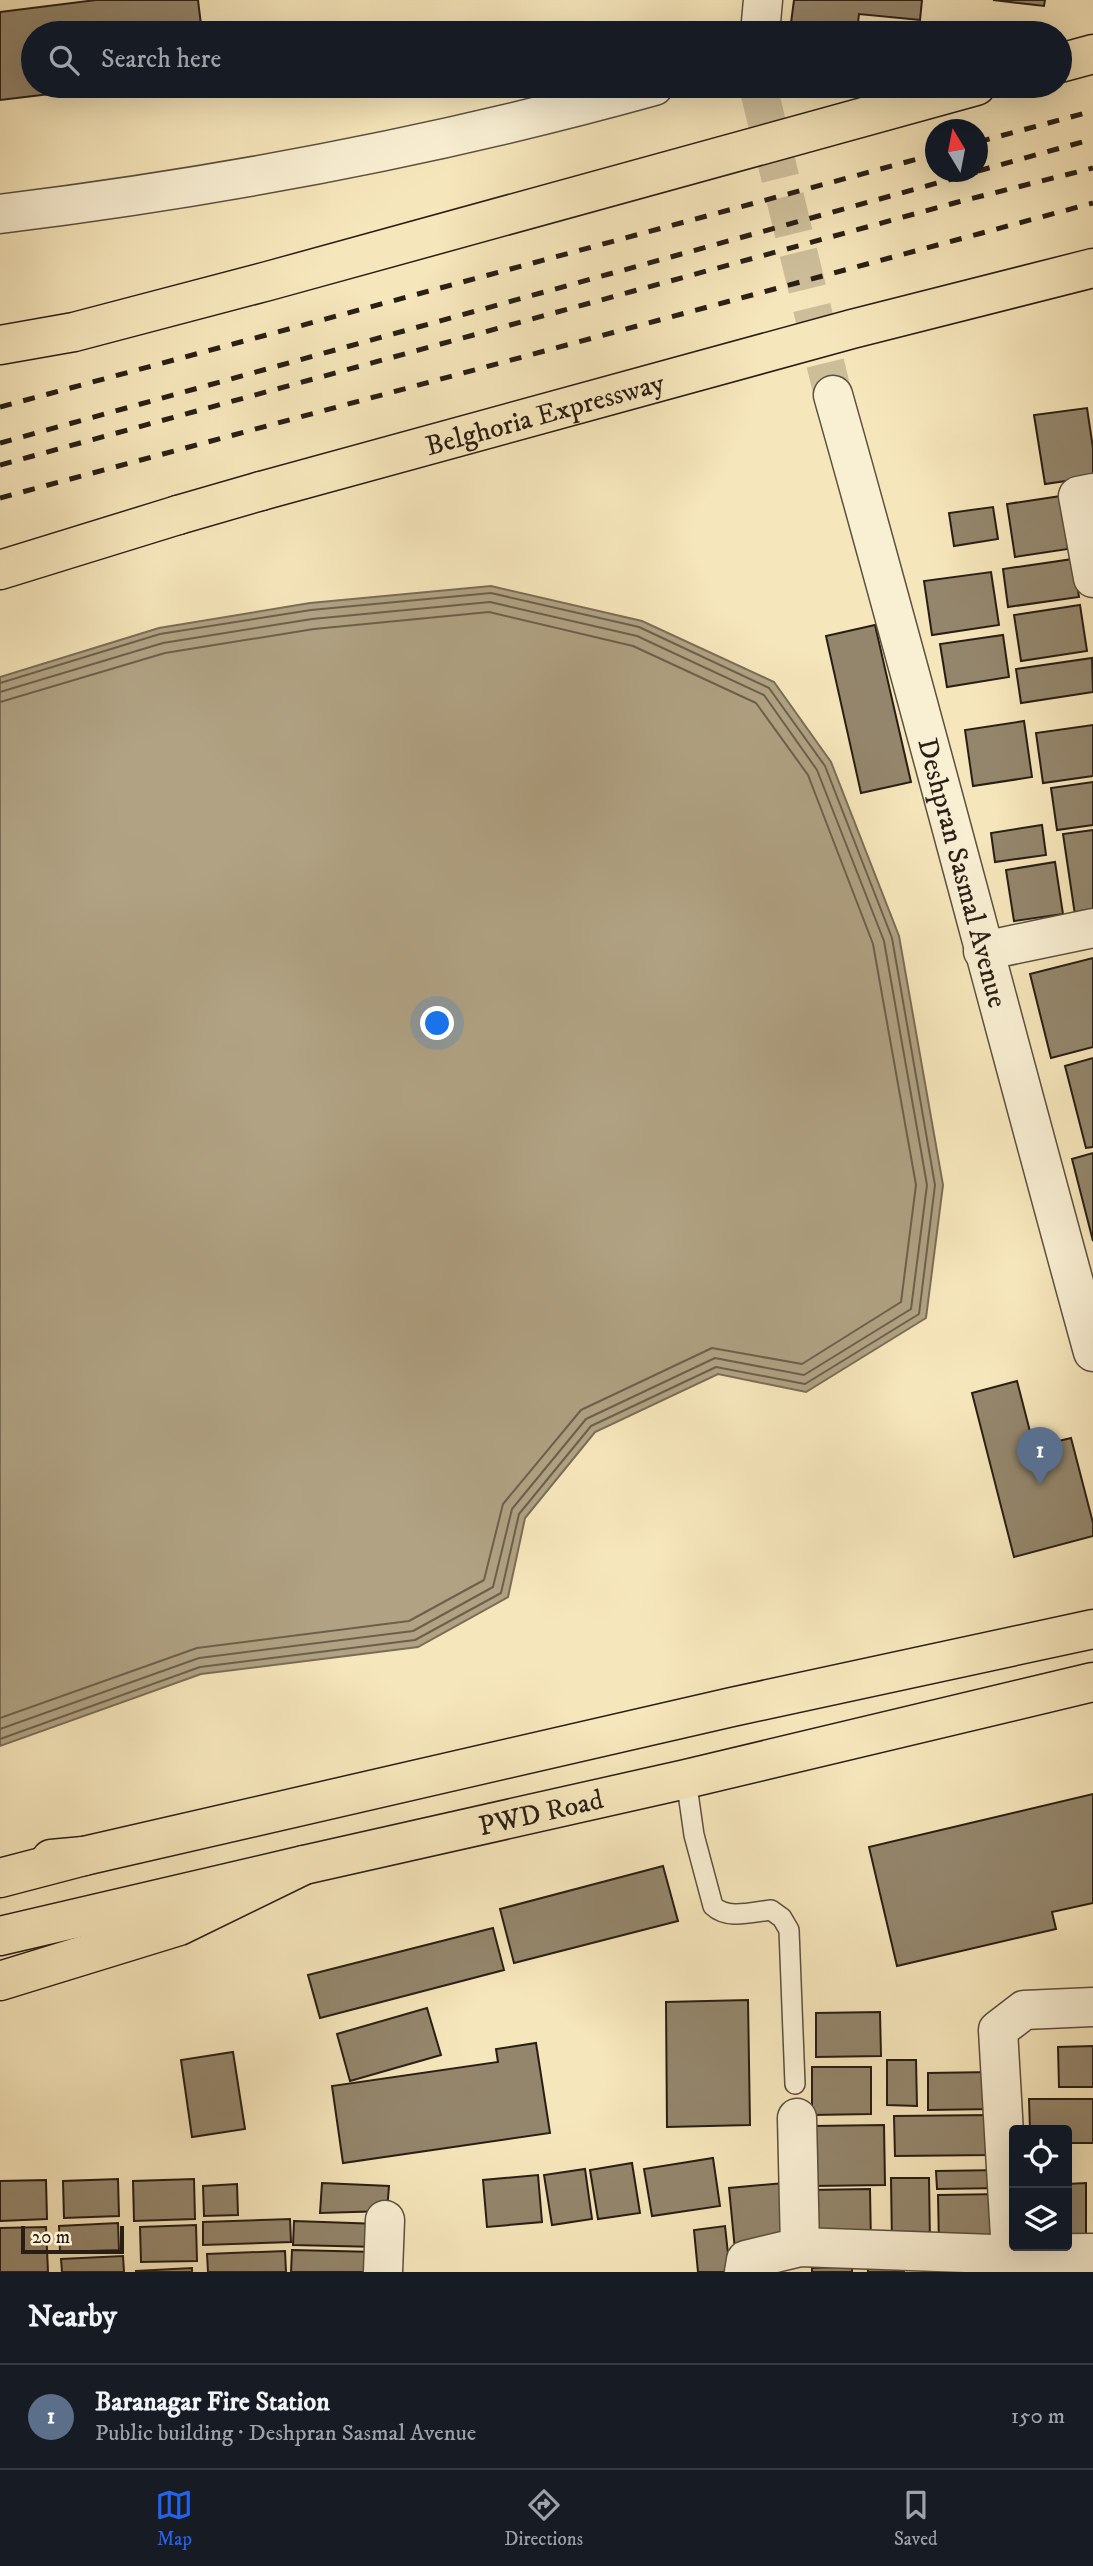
<!DOCTYPE html>
<html lang="en">
<head>
<meta charset="utf-8">
<style>
	:root { --surface:#171b24; --page:#242831; --text:#f1f3f6; --muted:#9ea1a6; --line:#363941; --accent:#2563eb }
	body { margin:0; font-family:"IM FELL DW Pica",serif; background:var(--page); color:var(--text) }
	.controls { position:absolute; right:21px; bottom:21px; display:grid; overflow:hidden; border-radius:7px; box-shadow:0 7px 28px #0002 }
	.controls button { width:63px; height:63px; display:grid; place-items:center; padding:0; border:0; border-bottom:2px solid var(--line); background:var(--surface); color:var(--text); font:35px sans-serif }
	.compass { position:absolute; left:925px; top:119px; width:63px; height:63px; border-radius:50%; background:var(--surface); box-shadow:0 7px 28px #0002; rotate:350deg }
	.scale { position:absolute; left:21px; bottom:18px; width:103px; box-sizing:border-box; padding-left:7px; border:4px solid #291e16; border-top:0; font-size:19px; line-height:24px; white-space:nowrap; color:#291e16; -webkit-text-stroke:5px #f9efd3; paint-order:stroke }
	.you { position:absolute; left:438px; top:1024px; width:24px; height:24px; margin:-18px; border:5px solid #fff; border-radius:50%; background:#1a73e8; box-shadow:0 0 0 10px #1a73e833 }
	.badge { display:grid; place-items:center; width:46px; height:46px; border-radius:50%; background:var(--accent); color:#fff; font-size:23px; font-weight:700 }
	.pin { position:absolute; translate:-50% -58px; filter:drop-shadow(0 2px 4px #0008) }
	.pin::after { content:''; position:absolute; top:37px; width:24px; height:21px; background:inherit; clip-path:polygon(0 0,100% 0,50% 100%) }
	.list { margin:0; padding:0; list-style:none }
	h2 { display:flex; justify-content:space-between; align-items:center; height:91px; margin:0; padding:0 28px; font-size:30px }
	h2 small { font-size:23px; font-weight:400; color:var(--muted) }
	.list li { display:grid; grid-template-columns:46px 1fr auto; gap:21px; align-items:center; box-sizing:border-box; height:105px; padding:0 28px; border-top:2px solid var(--line) }
	.list b { display:block; font-size:26px; white-space:nowrap }
	.list p { margin:0; font-size:23px; white-space:nowrap; color:var(--muted) }
	.list em { font-size:23px; font-style:normal; color:var(--muted) }
	.icon { flex:none; width:38px; height:38px; fill:none; stroke:currentColor; stroke-width:2; stroke-linecap:round; stroke-linejoin:round }
	.map { position:relative; flex:none; width:1093px; height:2272px; overflow:hidden }
	.search { position:absolute; background:var(--surface); box-shadow:0 7px 28px #0002; left:21px; right:21px; top:21px; height:77px; display:flex; align-items:center; gap:18px; box-sizing:border-box; padding:0 24px; border-radius:38px; color:var(--muted); font-size:26px }
	.sheet { height:196px; background:var(--surface) }
	nav { display:flex; justify-content:space-around; align-items:center; box-sizing:border-box; height:98px; border-top:2px solid var(--line); background:var(--surface); font-size:19px; color:var(--muted) }
	nav a { display:grid; justify-items:center; gap:4px }
	nav .on { color:var(--accent) }
	.map>svg:first-child { display:block }
	.water { fill:#b0a283; stroke:#7a6d57; stroke-width:2 }
	.lines { fill:none; stroke-linecap:round; stroke-linejoin:round }
	.shore { stroke:#6c604c; stroke-width:2 }
	.building { fill:#94866c; stroke:#291e16; stroke-width:2 }
	.tertiary-tunnel { stroke:#cdbe9a; stroke-width:38; stroke-dasharray:38 19; stroke-linecap:butt }
	.service-casing { stroke:#5c503f; stroke-width:22 }
	.minor-casing { stroke:#5c503f; stroke-width:41 }
	.tertiary-casing { stroke:#5c503f; stroke-width:41 }
	.primary-casing { stroke:#291e16; stroke-width:41 }
	.trunk-casing { stroke:#291e16; stroke-width:41 }
	.motorway-casing { stroke:#291e16; stroke-width:41 }
	.service { stroke:#f9efd3; stroke-width:19 }
	.minor { stroke:#f9efd3; stroke-width:38 }
	.tertiary { stroke:#f9efd3; stroke-width:38 }
	.primary { stroke:#f6e6bb; stroke-width:38 }
	.trunk { stroke:#f6e6bb; stroke-width:38 }
	.motorway { stroke:#f6e6bb; stroke-width:38 }
	.rail { stroke:#291e16; stroke-width:5; stroke-dasharray:12 12; stroke-linecap:butt }
	.labels { text-anchor:middle; stroke-width:7; stroke-linejoin:round; paint-order:stroke }
	.street-label { font-size:28px; fill:#291e16; stroke:#f9efd3 }
</style>
</head>
<body>
<div class="map">
<svg width="1093" height="2272" viewBox="0 0 1093 2272">
	<rect width="100%" height="100%" fill="#f6e6bb"/>
	<filter id="stains"><feTurbulence type="fractalNoise" baseFrequency=".00286" numOctaves="4"/><feColorMatrix values="0 0 0 0 .2 0 0 0 0 .09 0 0 0 0 .02 0 0 0 .5 -.17"/></filter>
	<radialGradient id="worn" r=".72"><stop offset=".6" stop-color="#630" stop-opacity="0"/><stop offset="1" stop-color="#630" stop-opacity=".3"/></radialGradient>
	<!-- water -->
	<path class="water" d="M491 586 642 621 774 682 831 762 899 936 943 1185 926 1318 806 1392 718 1374 595 1432 525 1518 508 1597 418 1647 201 1674 0 1746V677L159 628 310 603Z"/>
	<g class="lines">
		<!-- shore -->
		<path class="shore" d="M0 683 160 634 311 610 491 593 639 627 769 688 825 766 892 938 935 1185 919 1314 805 1384 716 1367 591 1426 519 1514 501 1593 415 1640 200 1667 0 1739
			M0 692 163 643 312 619 490 602 637 636 764 695 817 770 884 941 927 1185 911 1309 804 1375 715 1358 586 1419 512 1509 493 1587 413 1631 199 1658 0 1729
			M0 702 165 653 314 629 489 612 633 646 756 703 808 775 873 944 916 1185 901 1302 802 1364 712 1348 581 1410 503 1504 484 1580 409 1621 197 1648 0 1718"/>
	</g>
	<!-- building -->
	<path class="building" d="M96 0H198L202 33H33V86H117L0 100V12Z
		M794 0H922L920 20 859 14 857 31 791 23Z
		M993 0H1045L1044 6Z
		M1087 408 1093 448V477L1045 484 1034 415Z
		M1061 496 1068 549 1015 557 1007 504Z
		M993 507 998 539 954 546 949 513Z
		M1073 559 1079 597 1008 607 1003 569Z
		M991 572 999 625 932 635 924 581Z
		M1080 605 1087 651 1021 661 1014 615Z
		M875 625 911 782 861 793 826 636Z
		M1003 635 1009 677 947 687 940 644Z
		M1092 658 1093 692 1021 703 1016 669Z
		M1024 721 1032 777 973 786 965 730Z
		M1093 725V776L1043 783 1036 733Z
		M1093 782V825L1057 830 1051 788Z
		M1042 825 1046 855 995 862 991 833Z
		M1093 830V913L1075 915 1063 834Z
		M1055 862 1063 914 1014 921 1006 870Z
		M1093 958V1047L1051 1058 1030 974Z
		M1093 1058V1147L1086 1148 1065 1066Z
		M1093 1153V1241L1072 1159Z
		M1017 1381 1034 1447 1071 1438 1093 1523V1536L1014 1557 972 1393Z
		M1093 1794V1903L1052 1912 1056 1929 897 1966 869 1847Z
		M663 1866 678 1921 514 1963 500 1909Z
		M493 1928 504 1970 320 2018 308 1975Z
		M748 2000 750 2125 667 2127 666 2002Z
		M427 2008 441 2055 350 2081 337 2034Z
		M880 2012 881 2056 816 2057V2013Z
		M536 2043 550 2133 343 2163 332 2086 498 2062 496 2049Z
		M1093 2046V2087H1059L1058 2047Z
		M233 2052 245 2129 192 2137 181 2060Z
		M887 2060H916L917 2106 887 2105Z
		M812 2067H871V2114L812 2115Z
		M993 2072V2109L928 2110V2073Z
		M1029 2099H1093V2143H1067V2130H1030Z
		M992 2115V2155L895 2156 894 2116Z
		M884 2125 885 2185 812 2186V2126Z
		M713 2158 720 2206 652 2216 644 2169Z
		M632 2163 640 2213 598 2219 590 2170Z
		M585 2169 592 2219 552 2225 544 2175Z
		M1002 2170V2188L937 2189 936 2171Z
		M538 2175 542 2222 487 2227 483 2180Z
		M891 2178H929L930 2243 892 2244Z
		M118 2179 119 2216 64 2218 63 2181Z
		M194 2179 195 2219 134 2221 133 2181Z
		M46 2180 47 2219 0 2221V2181Z
		M322 2183 389 2186 387 2211 320 2213Z
		M784 2183 789 2245 735 2250 729 2188Z
		M1086 2183V2242H1067V2184Z
		M237 2184 238 2215 204 2216 203 2186Z
		M870 2189 871 2245 810 2246 809 2190Z
		M1003 2194V2245L939 2246 938 2195Z
		M290 2219 291 2242 203 2245V2222Z
		M294 2221 380 2224 379 2247 293 2245Z
		M118 2223 119 2250 60 2252 59 2226Z
		M196 2225 197 2261 141 2262 140 2227Z
		M725 2226 730 2272H698L694 2230Z
		M46 2227 48 2272H0V2228Z
		M292 2250 376 2252 375 2272H291Z
		M285 2251 286 2272H208L207 2254Z
		M123 2256 124 2272H62L61 2259Z
		M852 2266V2272H812V2268Z
		M904 2267V2272H868V2268Z
		M192 2268V2272H136V2271Z"/>
	<g class="lines">
		<!-- tertiary-tunnel -->
		<path class="tertiary-tunnel" d="M758 86 833 395"/>
		<!-- service casing -->
		<g class="service-casing">
			<path id="service" d="M686 1779 694 1835 713 1906C728 1920 752 1912 771 1910L782 1918 789 1930 795 2084"/>
		</g>
		<!-- minor casing -->
		<g class="minor-casing">
			<path id="minor" d="M0 214C218 187 442 145 654 86
				M1093 493 1078 496 1093 578
				M983 951 1093 928
				M800 2247 993 2254 1093 2253
				M1011 2254 998 2030 1024 2010 1093 2007
				M383 2272 385 2220
				M744 2272 746 2260 800 2247 797 2118"/>
		</g>
		<!-- tertiary casing -->
		<g class="tertiary-casing">
			<g id="tertiary">
				<path d="M760 33 763 0"/>
				<path id="s1" d="M833 395C923 713 1005 1033 1093 1352"/>
			</g>
		</g>
		<!-- primary casing -->
		<g class="primary-casing">
			<g id="primary">
				<path d="M51 1859 84 1856 732 1707 1093 1629"/>
				<path id="s2" d="M0 1981 179 1926 304 1865 686 1779 1093 1682"/>
			</g>
		</g>
		<!-- trunk casing -->
		<g class="trunk-casing">
			<path id="trunk" d="M178 515 261 491"/>
		</g>
		<!-- motorway casing -->
		<g class="motorway-casing">
			<g id="motorway">
				<path d="M1060 63 1093 54"/>
				<path d="M0 345 74 332 268 281 976 86"/>
				<path id="s3" d="M261 491 852 329 1093 268"/>
				<path d="M0 570 178 515"/>
				<path d="M0 1878 84 1856"/>
				<path d="M0 1936 304 1865"/>
			</g>
		</g>
		<!-- service -->
		<use href="#service" class="service"/>
		<!-- minor -->
		<use href="#minor" class="minor"/>
		<!-- tertiary -->
		<use href="#tertiary" class="tertiary"/>
		<!-- primary -->
		<use href="#primary" class="primary"/>
		<!-- trunk -->
		<use href="#trunk" class="trunk"/>
		<!-- motorway -->
		<use href="#motorway" class="motorway"/>
		<!-- rail -->
		<path class="rail" d="M978 142 1093 111
			M978 171 1093 139
			M0 407 936 154
			M0 443 977 172
			M0 465 958 202 1093 168
			M0 498 1093 203"/>
	</g>
	<g class="labels">
		<!-- street labels -->
		<g class="street-label">
			<text dy="10" stroke="none"><textPath href="#s3" startOffset="294">Belghoria Expressway</textPath></text>
			<text dy="10" stroke="none"><textPath href="#s1" startOffset="495">Deshpran Sasmal Avenue</textPath></text>
			<text dy="10" stroke="none"><textPath href="#s2" startOffset="569">PWD Road</textPath></text>
		</g>
	</g>
	<rect width="100%" height="100%" filter="url(#stains)"/>
	<rect width="100%" height="100%" fill="url(#worn)"/>
</svg>
<div class="controls">
<button><svg class="icon" aria-label="locate" viewBox="0 0 24 24"><circle cx="12" cy="12" r="6"/><path d="M12 2v4M12 18v4M2 12h4M18 12h4"/></svg></button>
<button><svg class="icon" aria-label="layers" viewBox="0 0 24 24"><path d="M12 4l9 5-9 5-9-5zM3 14l9 5 9-5"/></svg></button>
</div>
<svg class="compass" viewBox="-18 -18 36 36"><path d="M0-13l5 13h-10z" fill="#e53935"/><path d="M0 13l5-13h-10z" fill="#9ea1a6"/></svg>
<div class="scale">20 m</div>
<div class="you"></div>
<div class="pin badge" style="left:1040px;top:1485px;background:#5c6f8a">1</div>
<div class="search"><svg class="icon" aria-label="search" viewBox="0 0 24 24"><circle cx="10" cy="10" r="6"/><path d="M15 15l6 6"/></svg>Search here</div>
</div>
<section class="sheet">
<h2>Nearby<small></small></h2>
<ul class="list">
<li><span class="badge" style="background:#5c6f8a">1</span><div><b>Baranagar Fire Station</b><p>Public building · Deshpran Sasmal Avenue</p></div><em>150 m</em></li>
</ul>
</section>
<nav>
<a class="on"><svg class="icon" aria-label="map" viewBox="0 0 24 24"><path d="M3 6l6-2 6 2 6-2v14l-6 2-6-2-6 2zM9 4v14M15 6v14"/></svg>Map</a>
<a><svg class="icon" aria-label="directions" viewBox="0 0 24 24"><path d="M12 3l9 9-9 9-9-9zM9 14v-3h6M13 9l2 2-2 2"/></svg>Directions</a>
<a><svg class="icon" aria-label="saved" viewBox="0 0 24 24"><path d="M7 4h10v16l-5-4-5 4z"/></svg>Saved</a>
</nav>
</body>
</html>
